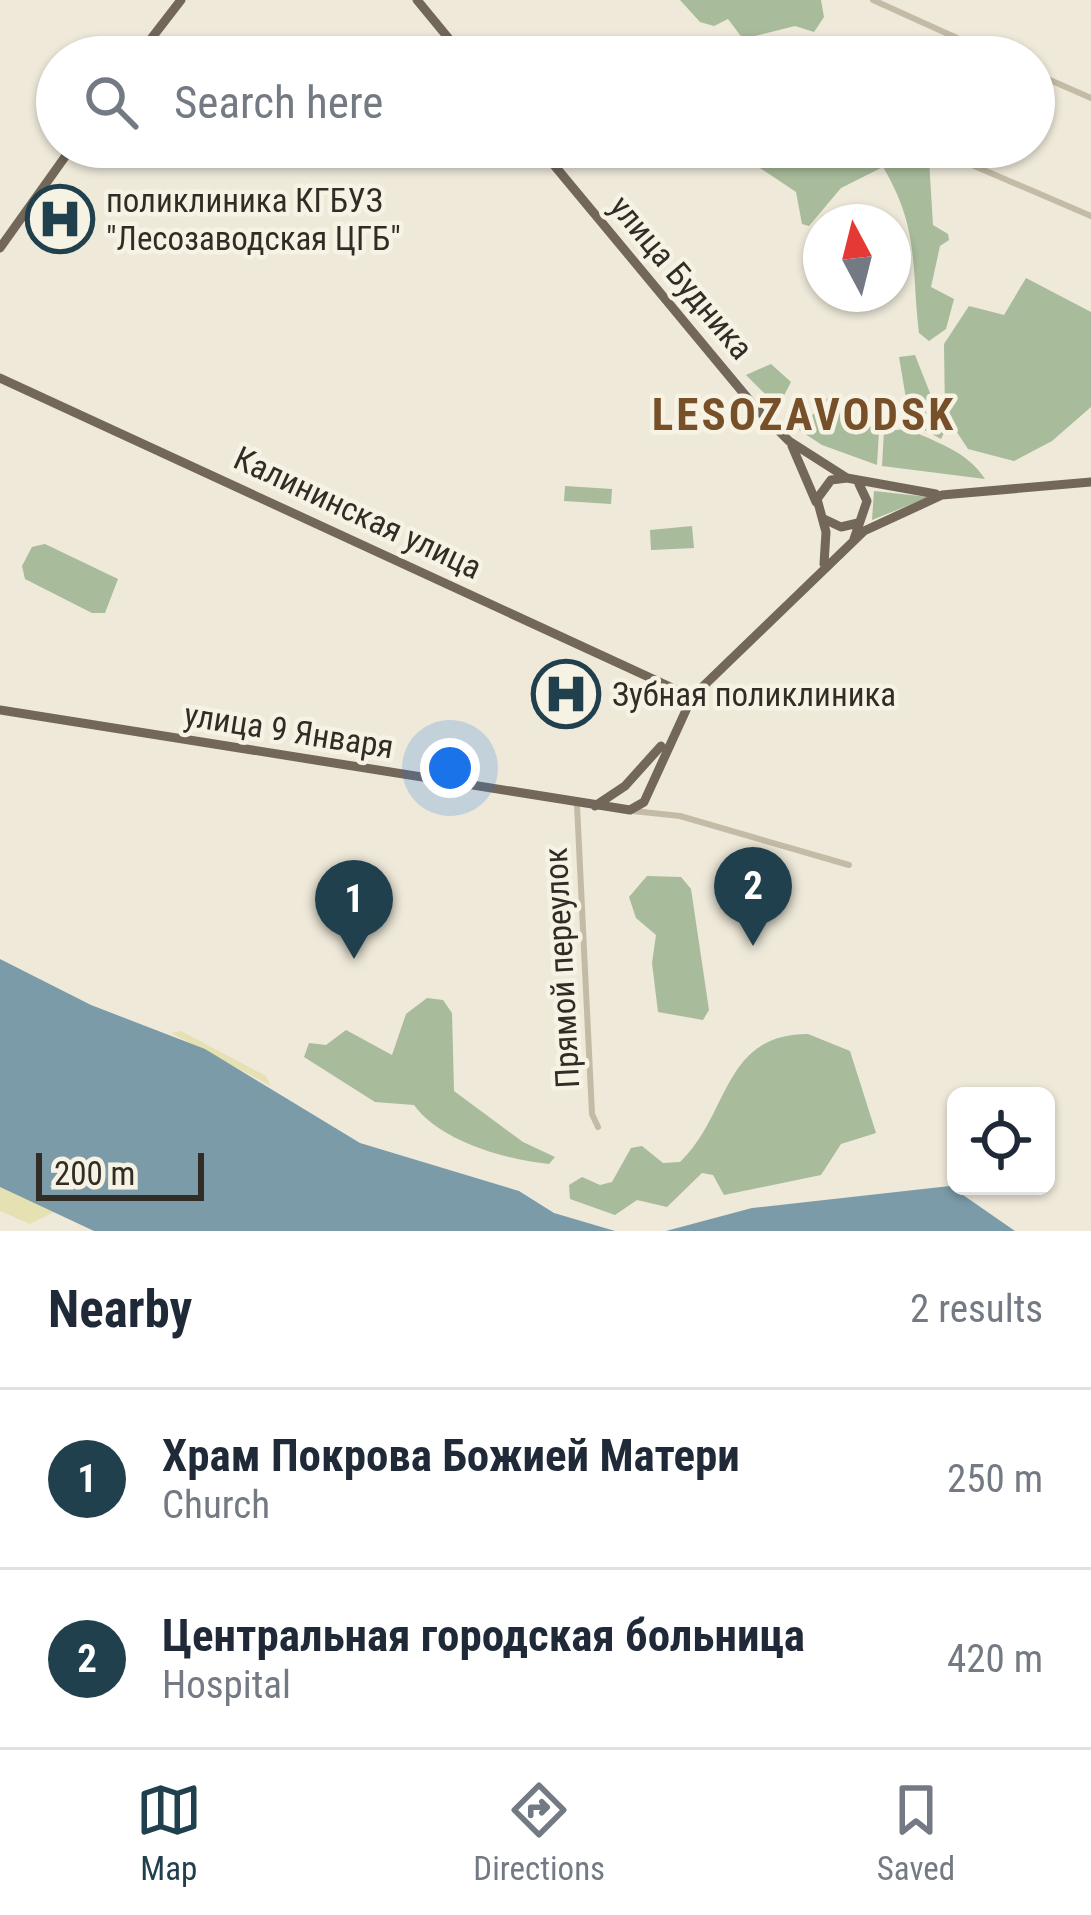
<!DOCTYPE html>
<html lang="en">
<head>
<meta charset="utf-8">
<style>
	:root { --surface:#fff; --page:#f2f2f3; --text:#1f2937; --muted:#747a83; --line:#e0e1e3; --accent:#21404e }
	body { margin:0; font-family:"Roboto Condensed",sans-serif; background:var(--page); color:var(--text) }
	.controls { position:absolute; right:36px; bottom:36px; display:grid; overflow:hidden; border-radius:18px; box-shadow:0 3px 9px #0004 }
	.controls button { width:108px; height:108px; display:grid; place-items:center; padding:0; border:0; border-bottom:3px solid var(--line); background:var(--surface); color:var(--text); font:60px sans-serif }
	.compass { position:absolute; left:803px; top:204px; width:108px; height:108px; border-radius:50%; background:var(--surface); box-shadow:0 3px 9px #0004; rotate:353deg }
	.scale { position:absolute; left:36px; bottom:30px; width:168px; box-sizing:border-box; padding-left:12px; border:6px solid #312d26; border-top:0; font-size:33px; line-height:42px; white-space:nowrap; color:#312d26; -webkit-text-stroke:9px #f6f2e4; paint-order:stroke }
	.you { position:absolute; left:450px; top:768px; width:42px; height:42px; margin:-30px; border:9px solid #fff; border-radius:50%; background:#1a73e8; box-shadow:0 0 0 18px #1a73e833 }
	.badge { display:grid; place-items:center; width:78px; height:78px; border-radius:50%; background:var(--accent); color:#fff; font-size:39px; font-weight:700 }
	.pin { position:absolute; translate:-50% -99px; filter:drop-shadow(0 3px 6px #0008) }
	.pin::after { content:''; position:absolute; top:63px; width:42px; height:36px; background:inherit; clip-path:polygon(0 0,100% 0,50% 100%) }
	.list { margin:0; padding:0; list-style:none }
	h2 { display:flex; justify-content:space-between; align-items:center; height:156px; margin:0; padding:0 48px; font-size:51px }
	h2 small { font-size:39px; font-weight:400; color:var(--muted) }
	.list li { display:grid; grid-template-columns:78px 1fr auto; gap:36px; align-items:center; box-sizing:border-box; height:180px; padding:0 48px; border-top:3px solid var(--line) }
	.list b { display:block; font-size:45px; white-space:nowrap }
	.list p { margin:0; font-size:39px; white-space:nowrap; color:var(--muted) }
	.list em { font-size:39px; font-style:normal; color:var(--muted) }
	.icon { flex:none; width:66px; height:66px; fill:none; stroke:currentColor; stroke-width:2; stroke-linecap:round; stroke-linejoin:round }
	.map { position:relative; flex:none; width:1091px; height:1231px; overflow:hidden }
	.search { position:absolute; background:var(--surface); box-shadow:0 3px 9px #0004; left:36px; right:36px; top:36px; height:132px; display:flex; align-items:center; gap:30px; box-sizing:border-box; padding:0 42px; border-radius:66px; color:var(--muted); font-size:45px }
	.sheet { height:516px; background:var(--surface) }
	nav { display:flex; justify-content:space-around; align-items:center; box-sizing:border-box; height:168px; border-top:3px solid var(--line); background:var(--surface); font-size:33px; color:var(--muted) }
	nav a { display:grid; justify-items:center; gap:6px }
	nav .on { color:var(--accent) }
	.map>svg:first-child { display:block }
	.green { fill:#a8bb9b }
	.sand { fill:#e6e1b2 }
	.water { fill:#7b9ba8 }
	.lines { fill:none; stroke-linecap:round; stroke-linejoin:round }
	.minor { stroke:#c4bba6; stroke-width:6 }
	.major { stroke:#726759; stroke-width:9 }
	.labels { text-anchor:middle; stroke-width:9; stroke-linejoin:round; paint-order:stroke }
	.poi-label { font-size:33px; fill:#312d26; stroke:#f6f2e4; text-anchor:start }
	.street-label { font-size:33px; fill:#312d26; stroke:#f6f2e4 }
	.district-label { font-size:45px; font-weight:bold; letter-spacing:3px; fill:#774f28; stroke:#f6f2e4 }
</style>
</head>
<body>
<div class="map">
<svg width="1091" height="1231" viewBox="0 0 1091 1231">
	<rect width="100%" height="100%" fill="#eee9d9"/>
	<!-- green -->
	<path class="green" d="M680 0H821L824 17 814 32 795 26 743 39 728 19 714 26 700 22Z
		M753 147H909L929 160 933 225 948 234 949 240 940 246 931 287 954 299 946 329 929 341 919 333C911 267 920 229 883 167L841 188 809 226 802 224 796 192 760 168Z
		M1026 278 1091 312V407L1052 441 1014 461 968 449 945 414 944 344 969 306 1004 315Z
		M915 355 945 431 941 439 910 422 899 357Z
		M771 364 791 382 778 407 746 375Z
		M832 393 843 402 847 417 879 430 877 465 822 445 799 430Z
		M907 429C936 442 967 451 985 479L882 466 884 431Z
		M565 486 612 489 611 504 564 501Z
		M874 491 929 497 872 520Z
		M692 526 694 548 651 550 650 530Z
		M45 544 118 579 105 613H92L25 579 22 566 32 547Z
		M647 876 681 877 691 889 709 1010 703 1020 658 1012 652 963 656 935 636 918 629 897Z
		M427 998 443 1000 452 1013 454 1091 523 1142 555 1157 549 1164C506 1160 440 1141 414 1105L375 1102 304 1057 309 1043 326 1045 346 1030 392 1055 406 1014Z
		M808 1034 850 1051 876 1133 841 1144 821 1175 724 1195 713 1175 702 1173 667 1207 637 1200 615 1215 570 1199 569 1185 582 1177 600 1185 612 1182 631 1148 642 1146 663 1163 680 1162C730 1115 722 1034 808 1034Z"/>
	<!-- sand -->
	<path class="sand" d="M181 1031 266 1076 271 1086 171 1033Z
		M0 1187 54 1212 30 1224 0 1211Z"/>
	<!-- water -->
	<path class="water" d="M0 959 91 1005 205 1049 360 1143 519 1191 554 1213 615 1231H94L0 1187Z
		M950 1186 1015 1231H666L752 1208Z"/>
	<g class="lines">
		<!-- minor -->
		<path class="minor" d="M873 0 999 57
			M1034 73 1091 98
			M930 147 1091 216
			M577 805 592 1114 598 1127
			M633 811 680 816 849 865"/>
		<!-- major -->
		<path class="major" d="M417 0 464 57
			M137 57 181 0
			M539 147 755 407 789 441 847 478
			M0 248 72 147
			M0 378 692 697
			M792 446 816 502
			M824 519 841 527 858 523
			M854 539 867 501 859 484
			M824 564 826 532 817 499 831 480 847 478 936 494
			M0 710 630 810
			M595 806 625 786 661 746
			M630 810 644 802 692 697 864 531 942 495 1091 482"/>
	</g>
	<!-- icons -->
	<defs>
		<g id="hospital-ring" transform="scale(3.45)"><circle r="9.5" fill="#f6f2e4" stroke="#21404e" stroke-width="1.5"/><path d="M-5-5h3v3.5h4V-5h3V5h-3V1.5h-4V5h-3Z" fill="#21404e"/></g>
	</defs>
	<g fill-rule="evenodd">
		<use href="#hospital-ring" x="60" y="219"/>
		<use href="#hospital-ring" x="566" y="694"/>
	</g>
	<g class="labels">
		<!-- poi labels -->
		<g class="poi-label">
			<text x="106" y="212">поликлиника КГБУЗ<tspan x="106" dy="38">"Лесозаводская ЦГБ"</tspan></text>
			<text x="612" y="706">Зубная поликлиника</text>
		</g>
		<!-- street labels -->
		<g class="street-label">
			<text transform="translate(682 277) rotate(50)" y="12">улица Будника</text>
			<text transform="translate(358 512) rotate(25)" y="12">Калининская улица</text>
			<text transform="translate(289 730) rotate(9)" y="12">улица 9 Января</text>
			<text transform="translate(561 968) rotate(-93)" y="12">Прямой переулок</text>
		</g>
		<!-- district labels -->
		<g class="district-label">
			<text x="804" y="430">LESOZAVODSK</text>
		</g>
	</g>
</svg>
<div class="controls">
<button><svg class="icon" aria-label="locate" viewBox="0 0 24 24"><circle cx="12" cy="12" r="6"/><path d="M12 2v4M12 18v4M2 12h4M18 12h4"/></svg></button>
</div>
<svg class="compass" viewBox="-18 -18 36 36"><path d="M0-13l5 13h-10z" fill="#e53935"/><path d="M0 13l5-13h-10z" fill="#747a83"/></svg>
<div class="scale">200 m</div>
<div class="you"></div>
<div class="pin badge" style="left:354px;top:959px">1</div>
<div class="pin badge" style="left:753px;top:946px">2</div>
<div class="search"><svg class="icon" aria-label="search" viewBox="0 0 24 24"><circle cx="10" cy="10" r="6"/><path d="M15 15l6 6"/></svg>Search here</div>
</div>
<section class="sheet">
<h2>Nearby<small>2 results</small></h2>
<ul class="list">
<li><span class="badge">1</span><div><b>Храм Покрова Божией Матери</b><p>Church</p></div><em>250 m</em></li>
<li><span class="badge">2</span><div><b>Центральная городская больница</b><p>Hospital</p></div><em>420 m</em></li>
</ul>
</section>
<nav>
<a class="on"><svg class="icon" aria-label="map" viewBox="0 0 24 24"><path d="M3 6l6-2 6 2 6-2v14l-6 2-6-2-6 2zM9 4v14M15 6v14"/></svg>Map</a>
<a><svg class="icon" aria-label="directions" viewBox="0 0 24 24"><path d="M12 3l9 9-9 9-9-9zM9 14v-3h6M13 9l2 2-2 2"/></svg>Directions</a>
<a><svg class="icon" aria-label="saved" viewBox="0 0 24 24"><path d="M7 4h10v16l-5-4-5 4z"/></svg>Saved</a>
</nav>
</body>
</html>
